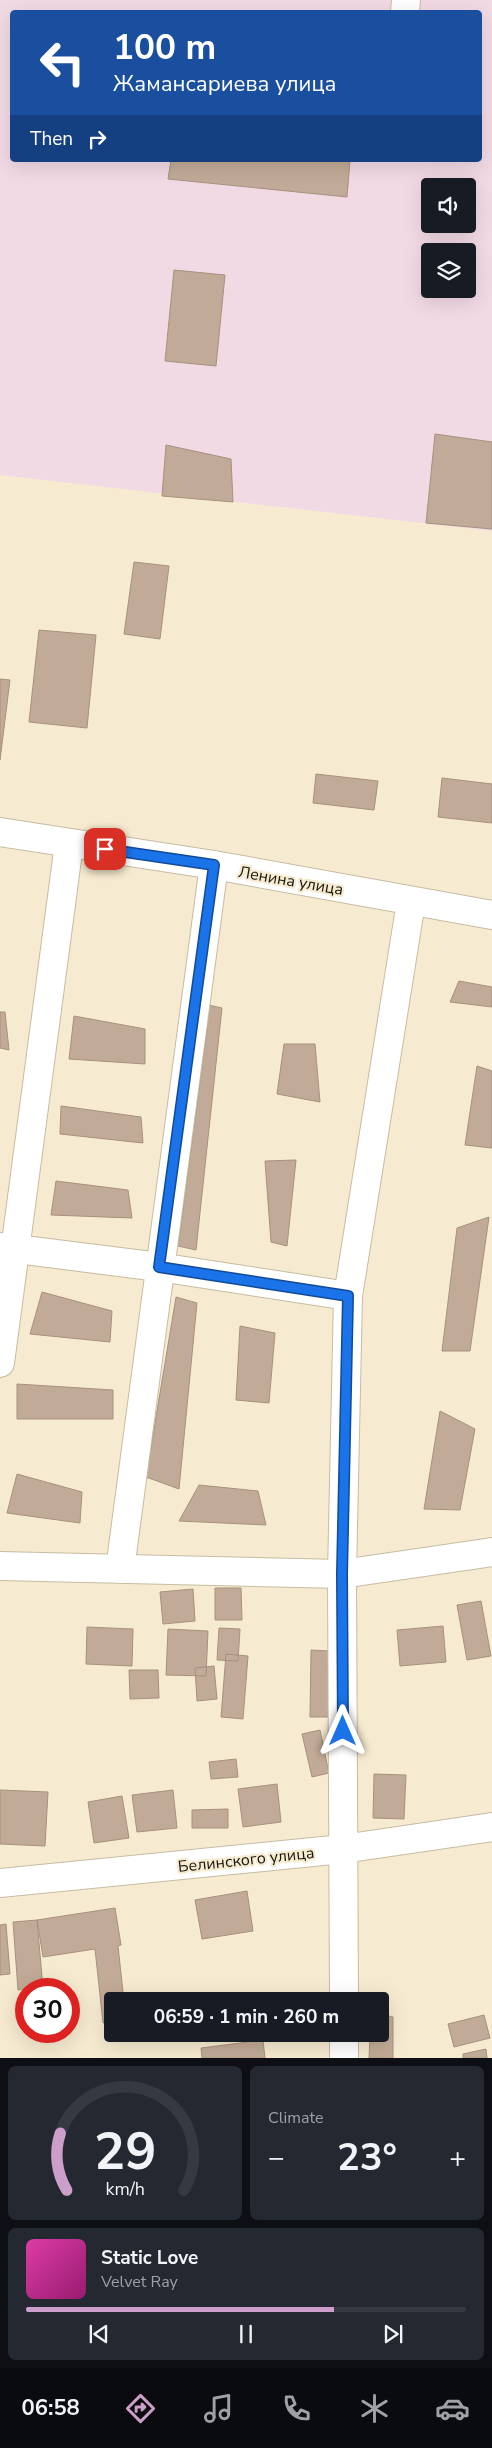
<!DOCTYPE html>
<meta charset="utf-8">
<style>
:root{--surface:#171b24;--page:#242831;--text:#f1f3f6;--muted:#9ea1a6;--line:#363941;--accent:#cd9eca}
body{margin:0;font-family:"Nunito Sans",sans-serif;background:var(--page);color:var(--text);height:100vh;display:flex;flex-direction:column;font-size:19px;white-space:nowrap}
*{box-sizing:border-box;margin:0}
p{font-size:16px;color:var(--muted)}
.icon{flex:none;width:28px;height:28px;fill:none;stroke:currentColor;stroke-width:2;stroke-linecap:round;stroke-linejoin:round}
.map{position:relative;height:2058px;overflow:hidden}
.sheet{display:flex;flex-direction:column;gap:8px;padding:8px;background:#0d0f14;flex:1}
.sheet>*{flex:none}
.hud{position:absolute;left:10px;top:10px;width:472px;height:152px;border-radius:5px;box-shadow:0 5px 20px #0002;background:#1a4fa0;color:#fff;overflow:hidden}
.fabs{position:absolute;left:421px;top:178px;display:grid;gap:10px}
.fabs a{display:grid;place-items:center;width:55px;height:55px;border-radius:5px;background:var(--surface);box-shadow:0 5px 20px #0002;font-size:25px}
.speed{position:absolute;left:15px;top:1978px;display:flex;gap:10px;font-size:25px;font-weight:700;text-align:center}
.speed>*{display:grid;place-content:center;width:65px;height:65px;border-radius:50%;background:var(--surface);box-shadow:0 5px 20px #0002;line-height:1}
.speed .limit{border:8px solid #d22;background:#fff;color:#111}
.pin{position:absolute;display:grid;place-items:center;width:42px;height:42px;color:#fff;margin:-21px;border-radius:10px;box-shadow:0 2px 8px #0006}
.me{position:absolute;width:55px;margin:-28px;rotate:0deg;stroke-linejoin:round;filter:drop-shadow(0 0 4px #0008)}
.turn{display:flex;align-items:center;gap:18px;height:105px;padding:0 20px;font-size:22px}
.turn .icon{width:65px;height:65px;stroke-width:2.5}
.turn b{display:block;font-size:35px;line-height:42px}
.then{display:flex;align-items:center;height:48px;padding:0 20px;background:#0003;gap:10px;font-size:19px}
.big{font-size:38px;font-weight:700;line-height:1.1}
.sheet .card{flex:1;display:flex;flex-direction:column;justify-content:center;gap:8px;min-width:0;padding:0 18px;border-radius:8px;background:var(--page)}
.sheet .dial{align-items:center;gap:0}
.dial svg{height:130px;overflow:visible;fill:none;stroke:var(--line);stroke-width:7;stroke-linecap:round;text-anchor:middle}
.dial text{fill:var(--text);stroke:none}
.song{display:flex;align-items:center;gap:15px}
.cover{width:60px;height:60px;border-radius:8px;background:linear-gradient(135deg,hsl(320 70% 55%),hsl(320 70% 35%))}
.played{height:5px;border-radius:2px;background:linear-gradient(90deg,var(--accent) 70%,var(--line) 70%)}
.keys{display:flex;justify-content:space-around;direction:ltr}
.heat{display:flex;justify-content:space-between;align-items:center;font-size:28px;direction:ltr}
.sheet .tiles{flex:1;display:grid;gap:8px;grid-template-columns:1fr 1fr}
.card:last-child{grid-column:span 2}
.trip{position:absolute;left:104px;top:1992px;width:285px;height:50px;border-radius:5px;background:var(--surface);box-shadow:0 5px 20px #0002;font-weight:700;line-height:50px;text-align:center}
.tabs{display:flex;height:80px;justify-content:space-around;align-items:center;background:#090b0e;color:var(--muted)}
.tabs .icon{width:35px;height:35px}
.tabs .on{color:var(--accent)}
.tabs b{font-size:22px;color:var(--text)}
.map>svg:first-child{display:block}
.commercial{fill:#f2dae5;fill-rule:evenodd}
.building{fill:#c1aa97;stroke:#a7917e}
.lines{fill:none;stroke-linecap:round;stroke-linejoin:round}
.minor-casing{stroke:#c7bca2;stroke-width:30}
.minor{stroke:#fff;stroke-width:28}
.route-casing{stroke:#114b97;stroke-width:12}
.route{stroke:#1a73e8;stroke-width:9}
.labels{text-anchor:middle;stroke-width:4.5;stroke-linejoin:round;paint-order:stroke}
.street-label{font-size:16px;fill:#18140b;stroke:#f6ebd0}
</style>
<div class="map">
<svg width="492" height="2058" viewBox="0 0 492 2058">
<rect width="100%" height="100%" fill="#f6ebd0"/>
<path class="commercial" d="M0 0H492V531L0 475ZM12 12H480V160H12ZM430 186H468V224H430ZM430 251H468V289H430Z"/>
<path class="building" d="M171 160H350L347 197 168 179Z
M174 270 225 275 216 366 165 361Z
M435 434 492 442V529L426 523Z
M166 445 231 459 233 502 162 496Z
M134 562 169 566 160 639 124 634Z
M39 630 96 635 87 728 29 722Z
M0 679 10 680 0 760Z
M316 774 378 781 374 810 313 803Z
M442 778 492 784V823L438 817Z
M459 981 492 987V1007L450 1002Z
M195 1002 222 1008 196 1250 178 1246 207 1029Z
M0 1012H5L9 1050 0 1048Z
M74 1016 145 1029V1064L69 1059Z
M284 1044H315L320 1102 277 1094Z
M477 1066 492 1071V1148L465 1145Z
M61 1106 141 1117 143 1143 60 1134Z
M296 1160 287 1246 271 1242 265 1161Z
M56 1181 128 1190 132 1218 51 1215Z
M489 1217 470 1351H442L457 1228Z
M42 1292 112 1311 110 1342 30 1334Z
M176 1297 197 1303 179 1489 146 1477Z
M240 1326 275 1333 269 1403 236 1400Z
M17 1384 113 1390V1419H17Z
M440 1411 475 1429 460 1510 424 1509Z
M17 1474 82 1492 80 1523 7 1513Z
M199 1485 258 1491 266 1525 179 1521Z
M215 1588H241L242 1620H215Z
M193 1589 195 1621 163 1624 160 1592Z
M481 1601 491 1656 467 1660 457 1605Z
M443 1626 446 1662 400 1666 397 1630Z
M87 1627 133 1629 132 1666 86 1664Z
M219 1628 240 1629 238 1661 217 1660Z
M168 1629 208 1631 206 1676 166 1675Z
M311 1650 330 1651 329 1717H310Z
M226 1654 248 1656 243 1719 221 1717Z
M214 1666 217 1699 197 1701 195 1668Z
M129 1670H158L159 1698 130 1699Z
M320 1730 329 1773 312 1777 302 1734Z
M236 1759 238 1777 211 1779 209 1762Z
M374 1774 406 1775 404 1819 373 1818Z
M277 1784 281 1822 243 1827 238 1789Z
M0 1790 48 1792 45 1846 0 1844Z
M173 1790 177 1828 137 1832 132 1795Z
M122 1796 129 1838 94 1843 88 1802Z
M228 1809V1828H192V1810Z
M247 1891 253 1931 202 1939 195 1900Z
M115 1908 121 1945 118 1946 124 2001H112V2022L103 2023 95 1949 43 1957 37 1920Z
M37 1920 43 1988 18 1990 13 1922Z
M6 1924 10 1974 0 1975V1925Z
M380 2014 393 2017V2058H369L370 2034H380Z
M484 2015 490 2038 454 2047 448 2024Z
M263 2040 265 2058H202L201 2048Z
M486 2049 487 2058H463V2054Z"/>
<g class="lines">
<defs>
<path id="minor" d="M405 12 406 0
M0 832 214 865 492 915
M0 1247 159 1267 348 1296
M0 1363 69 844
M0 1566 342 1574 492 1552
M120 1569 214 865
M0 1883 343 1849 492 1827
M344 2001 342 1574 348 1296 411 902
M344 2034V2058"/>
</defs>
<use href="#minor" class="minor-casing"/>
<use href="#minor" class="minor"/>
</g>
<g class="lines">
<defs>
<path id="route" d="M105 849 214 865 159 1267 348 1296 342 1574 343 1731"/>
</defs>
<use href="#route" class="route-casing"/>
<use href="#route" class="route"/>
</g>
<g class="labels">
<g class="street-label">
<text transform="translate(291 880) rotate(10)" y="6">Ленина улица</text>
<text transform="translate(246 1859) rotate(-6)" y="6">Белинского улица</text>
</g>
</g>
</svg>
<div class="fabs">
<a><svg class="icon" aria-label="sound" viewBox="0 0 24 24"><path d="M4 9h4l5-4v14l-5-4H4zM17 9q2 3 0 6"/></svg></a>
<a><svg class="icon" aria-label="layers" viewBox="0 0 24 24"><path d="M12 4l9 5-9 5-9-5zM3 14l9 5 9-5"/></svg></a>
</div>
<div class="speed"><div class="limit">30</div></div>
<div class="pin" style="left:105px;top:849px;background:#d93025"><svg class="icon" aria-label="arrive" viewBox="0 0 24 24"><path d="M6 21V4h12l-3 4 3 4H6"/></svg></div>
<svg class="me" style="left:343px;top:1731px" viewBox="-20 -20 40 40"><path d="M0-17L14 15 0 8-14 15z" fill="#1a73e8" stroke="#fff" stroke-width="4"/></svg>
<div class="trip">06:59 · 1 min · 260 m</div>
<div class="hud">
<div class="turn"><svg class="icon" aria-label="left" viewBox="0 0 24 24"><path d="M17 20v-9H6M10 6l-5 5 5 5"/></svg><div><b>100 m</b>Жамансариева улица</div></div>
<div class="then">Then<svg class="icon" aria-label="right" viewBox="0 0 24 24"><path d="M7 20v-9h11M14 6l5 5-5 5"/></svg></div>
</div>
</div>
<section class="sheet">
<div class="tiles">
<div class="card dial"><svg viewBox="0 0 100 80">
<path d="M14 69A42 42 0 1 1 86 69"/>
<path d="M14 69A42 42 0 0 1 10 34" stroke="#cd9eca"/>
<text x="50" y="56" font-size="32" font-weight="700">29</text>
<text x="50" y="72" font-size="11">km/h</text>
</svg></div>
<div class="card"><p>Climate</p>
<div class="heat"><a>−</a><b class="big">23°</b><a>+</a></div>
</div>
<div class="card">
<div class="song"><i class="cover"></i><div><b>Static Love</b><p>Velvet Ray</p></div></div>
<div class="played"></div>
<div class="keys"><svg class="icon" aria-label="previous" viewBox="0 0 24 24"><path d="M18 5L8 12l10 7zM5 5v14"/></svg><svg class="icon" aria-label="pause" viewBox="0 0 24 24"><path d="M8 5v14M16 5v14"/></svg><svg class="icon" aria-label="next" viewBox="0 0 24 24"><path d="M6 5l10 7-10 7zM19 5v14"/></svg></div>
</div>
</div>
</section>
<nav class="tabs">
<b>06:58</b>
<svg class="icon on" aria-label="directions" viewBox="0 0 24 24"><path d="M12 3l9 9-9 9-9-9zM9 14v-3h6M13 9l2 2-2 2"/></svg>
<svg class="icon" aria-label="music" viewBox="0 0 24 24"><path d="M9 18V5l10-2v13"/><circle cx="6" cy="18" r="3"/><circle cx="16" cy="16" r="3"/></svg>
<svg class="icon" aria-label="phone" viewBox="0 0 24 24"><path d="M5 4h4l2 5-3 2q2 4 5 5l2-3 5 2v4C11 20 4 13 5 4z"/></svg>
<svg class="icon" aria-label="climate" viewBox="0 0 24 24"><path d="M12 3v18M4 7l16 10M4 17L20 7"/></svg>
<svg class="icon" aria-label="car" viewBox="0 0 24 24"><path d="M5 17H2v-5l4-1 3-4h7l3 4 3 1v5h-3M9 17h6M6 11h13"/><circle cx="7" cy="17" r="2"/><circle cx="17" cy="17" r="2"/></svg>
</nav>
